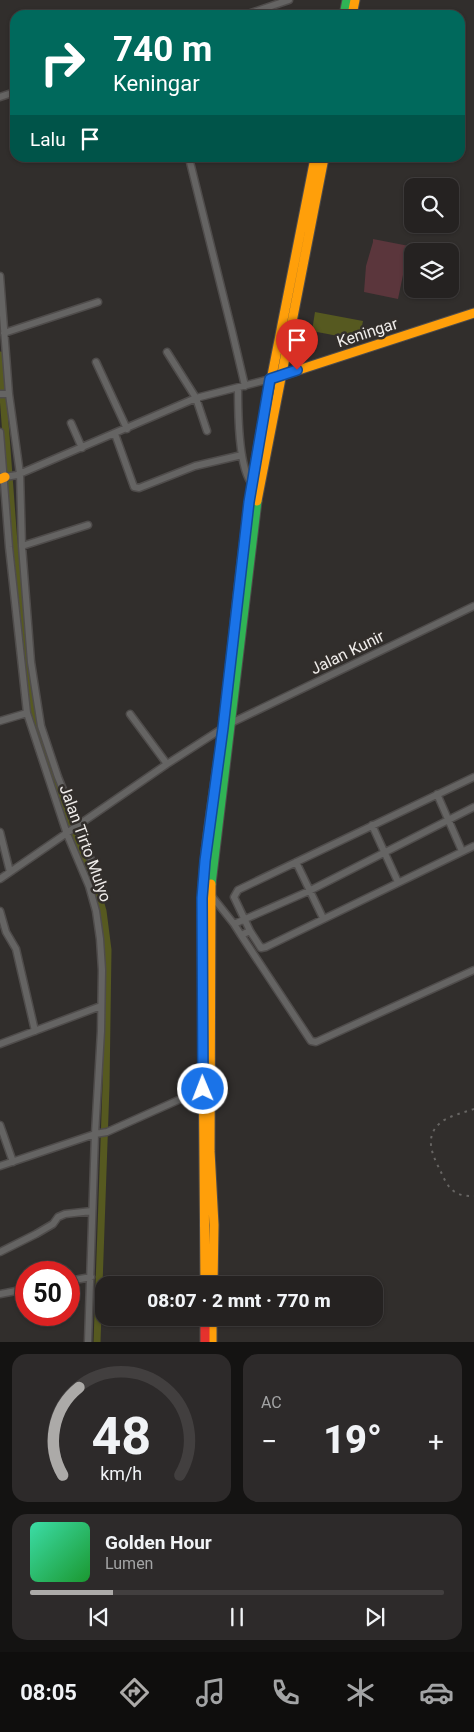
<!DOCTYPE html>
<html lang="id">
<meta charset="utf-8">
<style>
:root{--surface:#252221;--page:#2d2a2a;--text:#f1f3f6;--muted:#a3a4a5;--line:#423f3f;--accent:#acaaa8}
body{margin:0;font-family:Roboto,sans-serif;background:var(--page);color:var(--text);height:100vh;display:flex;flex-direction:column;font-size:19px;white-space:nowrap}
*{box-sizing:border-box;margin:0}
p{font-size:16px;color:var(--muted)}
.icon{flex:none;width:28px;height:28px;fill:none;stroke:currentColor;stroke-width:2;stroke-linecap:round;stroke-linejoin:round}
.map{position:relative;height:1342px;overflow:hidden}
.drawer{display:flex;flex-direction:column;gap:12px;padding:12px;background:#141312;flex:1}
.drawer>*{flex:none}
.top-card{position:absolute;left:10px;top:10px;width:455px;height:152px;border-radius:15px;box-shadow:0 1px 4px #0004,0 0 0 1px var(--line);background:#00695c;color:#fff;overflow:hidden}
.controls{position:absolute;left:404px;top:178px;display:grid;gap:10px}
.controls a{display:grid;place-items:center;width:55px;height:55px;border-radius:10px;background:var(--surface);box-shadow:0 1px 4px #0004,0 0 0 1px var(--line);font-size:25px}
.speed{position:absolute;left:15px;top:1261px;display:flex;gap:10px;font-size:25px;font-weight:700;text-align:center}
.speed>*{display:grid;place-content:center;width:65px;height:65px;border-radius:50%;background:var(--surface);box-shadow:0 1px 4px #0004,0 0 0 1px var(--line);line-height:1}
.speed .limit{border:8px solid #d22;background:#fff;color:#111}
.pin{position:absolute;display:grid;place-items:center;width:42px;height:42px;color:#fff;margin:-51px -21px;border-radius:50% 50% 50% 0;rotate:-45deg;box-shadow:0 0 5px #0007}
.pin .icon{rotate:45deg}
.me{position:absolute;width:55px;margin:-28px;rotate:359deg;stroke-linejoin:round;filter:drop-shadow(0 0 4px #0008)}
.turn{display:flex;align-items:center;gap:18px;height:105px;padding:0 20px;font-size:22px}
.turn .icon{width:65px;height:65px;stroke-width:2.5}
.turn b{display:block;font-size:35px;line-height:42px}
.then{display:flex;align-items:center;height:48px;padding:0 20px;background:#0003;gap:10px;font-size:19px}
.big{font-size:38px;font-weight:800;line-height:1.1}
.drawer .card{flex:1;display:flex;flex-direction:column;justify-content:center;gap:8px;min-width:0;padding:0 18px;border-radius:15px;background:var(--page)}
.drawer .dial{align-items:center;gap:0}
.dial svg{height:130px;overflow:visible;fill:none;stroke:var(--line);stroke-width:7;stroke-linecap:round;text-anchor:middle}
.dial text{fill:var(--text);stroke:none}
.song{display:flex;align-items:center;gap:15px}
.cover{width:60px;height:60px;border-radius:8px;background:linear-gradient(135deg,hsl(160 70% 55%),hsl(130 70% 35%))}
.played{height:5px;border-radius:2px;background:linear-gradient(90deg,var(--accent) 20%,var(--line) 20%)}
.keys{display:flex;justify-content:space-around;direction:ltr}
.heat{display:flex;justify-content:space-between;align-items:center;font-size:28px;direction:ltr}
.drawer .tiles{flex:1;display:grid;gap:12px;grid-template-columns:1fr 1fr}
.card:last-child{grid-column:span 2}
.trip{position:absolute;left:95px;top:1276px;width:288px;height:50px;border-radius:15px;background:var(--surface);box-shadow:0 1px 4px #0004,0 0 0 1px var(--line);font-weight:800;line-height:50px;text-align:center}
.tab-bar{display:flex;height:80px;justify-content:space-around;align-items:center;background:#0f0e0d;color:var(--muted)}
.tab-bar .icon{width:35px;height:35px}
.tab-bar .current{color:var(--accent)}
.tab-bar b{font-size:22px;color:var(--text)}
.map>svg:first-child{display:block}
.green{fill:#5b363c}
.water{fill:#565920}
.lines{fill:none;stroke-linecap:round;stroke-linejoin:round}
.canal{stroke:#565920;stroke-width:7}
.street-casing{stroke:#4f4c4b;stroke-width:9}
.fast-casing{stroke:#4f4c4b;stroke-width:11}
.slow-casing{stroke:#4f4c4b;stroke-width:11}
.jam-casing{stroke:#4f4c4b;stroke-width:11}
.street{stroke:#656463;stroke-width:6}
.fast{stroke:#30b455;stroke-width:9}
.slow{stroke:#ff9f0a;stroke-width:9}
.jam{stroke:#e5322d;stroke-width:9}
.rail{stroke:#676563;stroke-width:2;stroke-dasharray:2.5 5;stroke-linecap:butt}
.route-casing{stroke:#114b97;stroke-width:12}
.route{stroke:#1a73e8;stroke-width:9}
.labels{text-anchor:middle;stroke-width:5;stroke-linejoin:round;paint-order:stroke}
.street-label{font-size:16px;fill:#efecea;stroke:#322e2b}
</style>
<div class="map">
<svg width="474" height="1342" viewBox="0 0 474 1342">
<rect width="100%" height="100%" fill="#312e2c"/>
<path class="green" d="M373 239 409 246 398 299 364 292 366 266 373 242Z"/>
<path class="water" d="M315 312 363 321 359 340 312 331Z"/>
<g class="lines">
<path class="canal" d="M0 355 14 543
M14 540 30 694 35 722 48 765 69 821 92 873 103 911 108 950 106 1086 97 1342"/>
<defs>
<path id="street" d="M245 15 289 0
M0 97 15 92
M189 158 232 331 245 386
M0 276 9 394 20 474 22 546 31 662 41 726 58 777 103 890
M4 333 98 302
M167 352 196 398 207 431
M96 362 127 429
M238 388C238 410 238 470 253 485
M0 394H9
M71 423 82 448
M0 432 9 547 27 713 67 834 89 886 96 911 100 939 102 970 101 1031 95 1134 88 1342
M115 434 134 487 139 488 195 466 242 455
M5 477 17 475 196 398 270 379
M22 546 88 525
M130 714 167 764
M0 721 27 713
M231 723 474 606
M437 794 462 851
M474 807 309 891 234 924 241 935 250 931 261 948 266 947 474 846
M372 825 398 882
M0 832 10 872
M296 862 323 918
M0 879 167 764 223 728
M211 895 234 924
M0 911 6 932 16 949 35 1031
M250 931 234 897 238 890 474 777
M241 935 311 1041 316 1042 474 970
M0 1044 101 1006
M0 1125 13 1162
M0 1166 95 1134 107 1132 203 1089
M0 1252 36 1234 53 1224 58 1217 65 1214 92 1211
M69 1281 91 1277
M0 1294 26 1289"/>
<path id="fast" d="M344 15 347 0
M211 884 257 501
M202 916C202 853 215 791 223 728 235 629 243 530 261 431"/>
<path id="slow" d="M352 15 355 0
M277 377 474 313
M261 431 315 158
M0 479 5 477
M257 501 324 158
M211 884 210 1151 214 1225 213 1285
M202 916 205 1285
M212 1318V1342"/>
<path id="jam" d="M205 1318V1342"/>
</defs>
<use href="#street" class="street-casing"/>
<use href="#fast" class="fast-casing"/>
<use href="#slow" class="slow-casing"/>
<use href="#jam" class="jam-casing"/>
<use href="#street" class="street"/>
<use href="#fast" class="fast"/>
<use href="#slow" class="slow"/>
<use href="#jam" class="jam"/>
<path class="rail" d="M474 1109C463 1113 447 1116 439 1124 424 1138 433 1156 440 1170 444 1178 447 1187 455 1192 461 1196 468 1196 474 1196"/>
</g>
<g class="lines">
<defs>
<path id="route" d="M203 1089 202 898 205 861 223 728 249 502 270 379 297 370"/>
</defs>
<use href="#route" class="route-casing"/>
<use href="#route" class="route"/>
</g>
<g class="labels">
<g class="street-label">
<text transform="translate(367 332) rotate(-18)" y="6">Keningar</text>
<text transform="translate(347 652) rotate(-26)" y="6">Jalan Kunir</text>
<text transform="translate(86 843) rotate(70)" y="6">Jalan Tirto Mulyo</text>
</g>
</g>
</svg>
<div class="controls">
<a><svg class="icon" aria-label="search" viewBox="0 0 24 24"><circle cx="10" cy="10" r="6"/><path d="M15 15l6 6"/></svg></a>
<a><svg class="icon" aria-label="layers" viewBox="0 0 24 24"><path d="M12 4l9 5-9 5-9-5zM3 14l9 5 9-5"/></svg></a>
</div>
<div class="speed"><div class="limit">50</div></div>
<div class="pin" style="left:297px;top:370px;background:#d93025"><svg class="icon" aria-label="arrive" viewBox="0 0 24 24"><path d="M6 21V4h12l-3 4 3 4H6"/></svg></div>
<svg class="me" style="left:203px;top:1089px" viewBox="-20 -20 40 40"><circle r="17" fill="#1a73e8" stroke="#fff" stroke-width="3"/><path d="M0-11L8 9 0 5-8 9z" fill="#fff"/></svg>
<div class="trip">08:07 · 2 mnt · 770 m</div>
<div class="top-card">
<div class="turn"><svg class="icon" aria-label="right" viewBox="0 0 24 24"><path d="M7 20v-9h11M14 6l5 5-5 5"/></svg><div><b>740 m</b>Keningar</div></div>
<div class="then">Lalu<svg class="icon" aria-label="arrive" viewBox="0 0 24 24"><path d="M6 21V4h12l-3 4 3 4H6"/></svg></div>
</div>
</div>
<section class="drawer">
<div class="tiles">
<div class="card dial"><svg viewBox="0 0 100 80">
<path d="M14 69A42 42 0 1 1 86 69"/>
<path d="M14 69A42 42 0 0 1 24 15" stroke="#acaaa8"/>
<text x="50" y="56" font-size="32" font-weight="700">48</text>
<text x="50" y="72" font-size="11">km/h</text>
</svg></div>
<div class="card"><p>AC</p>
<div class="heat"><a>−</a><b class="big">19°</b><a>+</a></div>
</div>
<div class="card">
<div class="song"><i class="cover"></i><div><b>Golden Hour</b><p>Lumen</p></div></div>
<div class="played"></div>
<div class="keys"><svg class="icon" aria-label="previous" viewBox="0 0 24 24"><path d="M18 5L8 12l10 7zM5 5v14"/></svg><svg class="icon" aria-label="pause" viewBox="0 0 24 24"><path d="M8 5v14M16 5v14"/></svg><svg class="icon" aria-label="next" viewBox="0 0 24 24"><path d="M6 5l10 7-10 7zM19 5v14"/></svg></div>
</div>
</div>
</section>
<nav class="tab-bar">
<b>08:05</b>
<svg class="icon current" aria-label="directions" viewBox="0 0 24 24"><path d="M12 3l9 9-9 9-9-9zM9 14v-3h6M13 9l2 2-2 2"/></svg>
<svg class="icon" aria-label="music" viewBox="0 0 24 24"><path d="M9 18V5l10-2v13"/><circle cx="6" cy="18" r="3"/><circle cx="16" cy="16" r="3"/></svg>
<svg class="icon" aria-label="phone" viewBox="0 0 24 24"><path d="M5 4h4l2 5-3 2q2 4 5 5l2-3 5 2v4C11 20 4 13 5 4z"/></svg>
<svg class="icon" aria-label="climate" viewBox="0 0 24 24"><path d="M12 3v18M4 7l16 10M4 17L20 7"/></svg>
<svg class="icon" aria-label="car" viewBox="0 0 24 24"><path d="M5 17H2v-5l4-1 3-4h7l3 4 3 1v5h-3M9 17h6M6 11h13"/><circle cx="7" cy="17" r="2"/><circle cx="17" cy="17" r="2"/></svg>
</nav>
